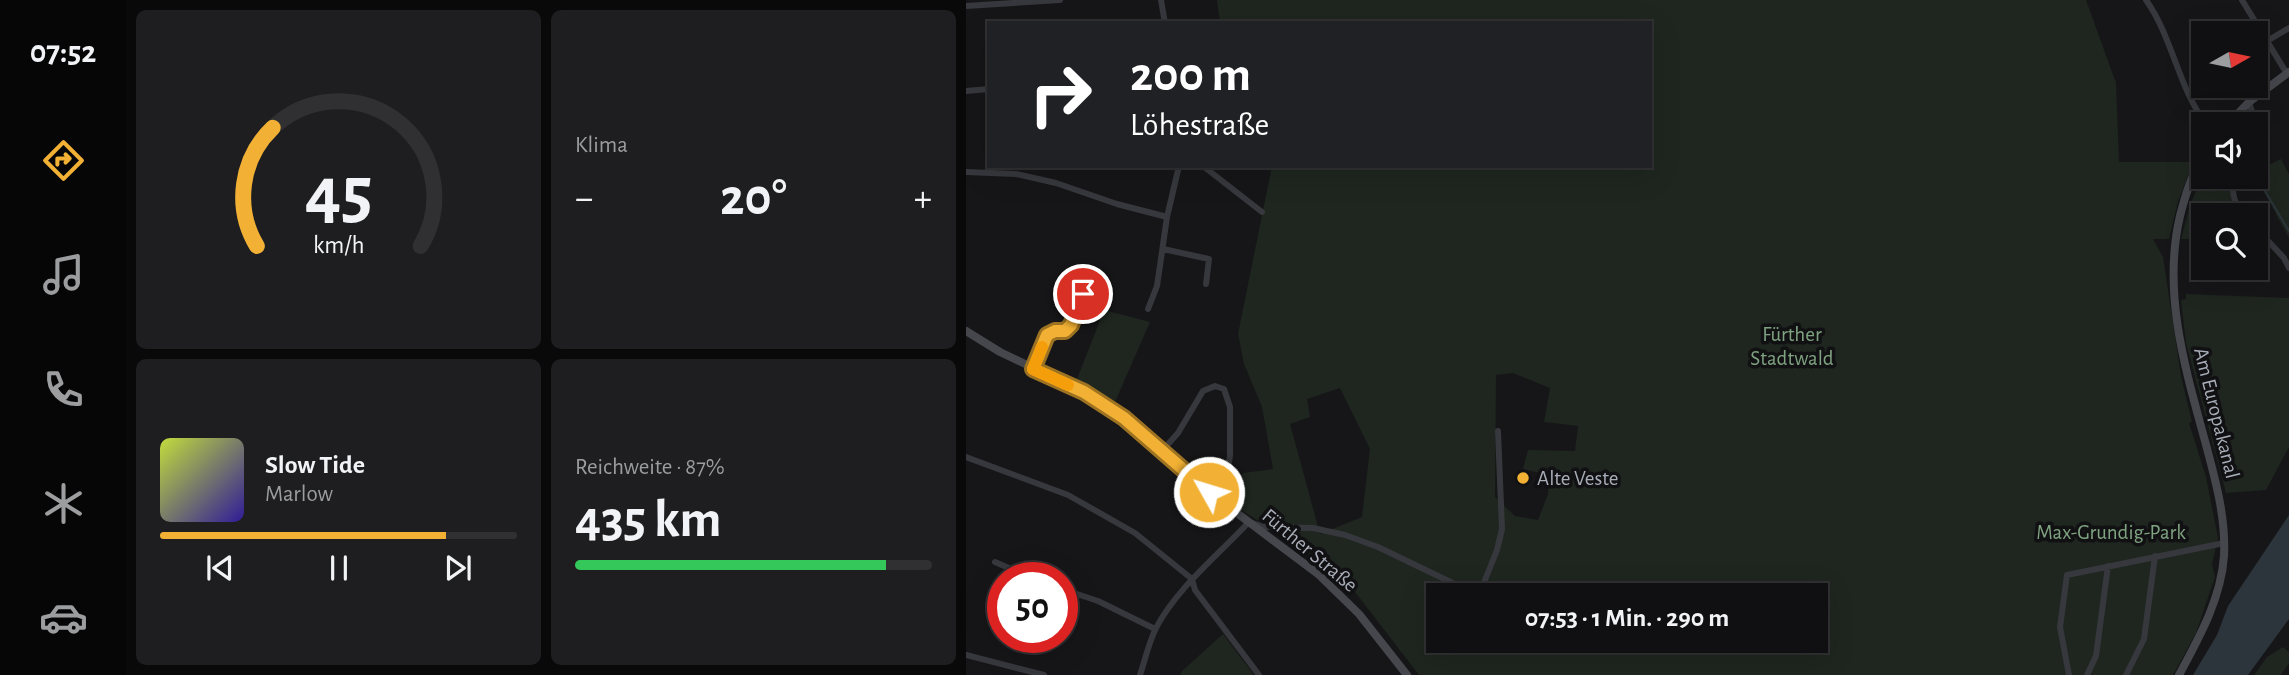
<!DOCTYPE html>
<html lang="de">
<meta charset="utf-8">
<style>
:root{--surface:#101012;--page:#1e1e20;--text:#f1f3f6;--muted:#9c9d9f;--line:#303032;--accent:#f2b134}
body{margin:0;font-family:"Alegreya Sans",sans-serif;background:var(--page);color:var(--text);height:100vh;display:flex;flex-direction:column;font-size:26px;white-space:nowrap}
*{box-sizing:border-box;margin:0}
p{font-size:23px;color:var(--muted)}
.icon{flex:none;width:38px;height:38px;fill:none;stroke:currentColor;stroke-width:2;stroke-linecap:round;stroke-linejoin:round}
.map{position:relative;flex:1;overflow:hidden}
.details{display:flex;flex-direction:column;gap:10px;padding:10px;background:#09090a;width:840px}
.details>*{flex:none}
.hud{position:absolute;left:21px;top:21px;width:665px;height:147px;border-radius:0px;box-shadow:0 7px 28px #0002,0 0 0 2px var(--line);background:#202124;color:#fff;overflow:hidden}
.needle{width:46px;rotate:81deg}
.controls{position:absolute;left:1225px;top:21px;display:grid;gap:14px}
.controls a{display:grid;place-items:center;width:77px;height:77px;border-radius:0px;background:var(--surface);box-shadow:0 7px 28px #0002,0 0 0 2px var(--line);font-size:35px}
.speed{position:absolute;left:21px;top:562px;display:flex;gap:14px;font-size:35px;font-weight:700;text-align:center}
.speed>*{display:grid;place-content:center;width:91px;height:91px;border-radius:50%;background:var(--surface);box-shadow:0 7px 28px #0002,0 0 0 2px var(--line);line-height:1}
.speed .limit{border:10px solid #d22;background:#fff;color:#111}
.pin{position:absolute;display:grid;place-items:center;width:60px;height:60px;color:#fff;margin:-30px;border:4px solid #fff;border-radius:50%;box-shadow:0 2px 7px #0007}
.me{position:absolute;width:77px;margin:-38px;rotate:309deg;stroke-linejoin:round;filter:drop-shadow(0 0 5px #0008)}
.turn{display:flex;align-items:center;gap:24px;height:147px;padding:0 28px;font-size:32px}
.turn .icon{width:91px;height:91px;stroke-width:2.5}
.turn b{display:block;font-size:49px;line-height:60px}
.big{font-size:52px;font-weight:600;line-height:1.1}
.details .widget{flex:1;display:flex;flex-direction:column;justify-content:center;gap:10px;min-width:0;padding:0 24px;border-radius:10px;background:var(--page)}
.details .dial{align-items:center;gap:0}
.dial svg{height:182px;overflow:visible;fill:none;stroke:var(--line);stroke-width:7;stroke-linecap:round;text-anchor:middle}
.dial text{fill:var(--text);stroke:none}
.song{display:flex;align-items:center;gap:21px}
.cover{width:84px;height:84px;border-radius:10px;background:linear-gradient(135deg,hsl(70 70% 55%),hsl(250 70% 35%))}
.played{height:7px;border-radius:4px;background:linear-gradient(90deg,var(--accent) 80%,var(--line) 80%)}
.keys{display:flex;justify-content:space-around;direction:ltr}
.heat{display:flex;justify-content:space-between;align-items:center;font-size:38px;direction:ltr}
.charge{height:10px;border-radius:5px;background:linear-gradient(90deg,#34c759 87%,var(--line) 0)}
.details .tiles{flex:1;display:grid;gap:10px;grid-template-columns:repeat(2,1fr)}
.trip{position:absolute;left:460px;top:583px;width:402px;height:70px;border-radius:0px;background:var(--surface);box-shadow:0 7px 28px #0002,0 0 0 2px var(--line);font-weight:600;line-height:70px;text-align:center}
main{display:flex;flex:1;min-height:0}
.tabs{display:flex;flex-direction:column;width:126px;justify-content:space-around;align-items:center;background:#060607;color:var(--muted)}
.tabs .icon{width:49px;height:49px}
.tabs .active{color:var(--accent)}
.tabs b{font-size:32px;color:var(--text)}
.map>svg:first-child{display:block}
.green{fill:#1e261f;fill-rule:evenodd}
.water{fill:#2c353c}
.lines{fill:none;stroke-linecap:round;stroke-linejoin:round}
.stream{stroke:#2c353c;stroke-width:2}
.minor{stroke:#37383d;stroke-width:6}
.secondary{stroke:#45474d;stroke-width:8}
.route-casing{stroke:#9d7322;stroke-width:18}
.route{stroke:#f2b134;stroke-width:12}
.slow{stroke:#f59e0b;stroke-width:12}
.poi-dot{fill:#f2b134;stroke:#111113;stroke-width:2.5}
.labels{text-anchor:middle;stroke-width:7;stroke-linejoin:round;paint-order:stroke}
.park-label{font-size:21px;fill:#7fa381;stroke:#111113}
.street-label{font-size:21px;fill:#a8adb8;stroke:#111113}
.poi-label{font-size:21px;fill:#a8adb8;stroke:#111113;text-anchor:start}
</style>
<main>
<nav class="tabs">
<b>07:52</b>
<svg class="icon active" aria-label="directions" viewBox="0 0 24 24"><path d="M12 3l9 9-9 9-9-9zM9 14v-3h6M13 9l2 2-2 2"/></svg>
<svg class="icon" aria-label="music" viewBox="0 0 24 24"><path d="M9 18V5l10-2v13"/><circle cx="6" cy="18" r="3"/><circle cx="16" cy="16" r="3"/></svg>
<svg class="icon" aria-label="phone" viewBox="0 0 24 24"><path d="M5 4h4l2 5-3 2q2 4 5 5l2-3 5 2v4C11 20 4 13 5 4z"/></svg>
<svg class="icon" aria-label="climate" viewBox="0 0 24 24"><path d="M12 3v18M4 7l16 10M4 17L20 7"/></svg>
<svg class="icon" aria-label="car" viewBox="0 0 24 24"><path d="M5 17H2v-5l4-1 3-4h7l3 4 3 1v5h-3M9 17h6M6 11h13"/><circle cx="7" cy="17" r="2"/><circle cx="17" cy="17" r="2"/></svg>
</nav>
<section class="details">
<div class="tiles">
<div class="widget dial"><svg viewBox="0 0 100 80">
<path d="M14 69A42 42 0 1 1 86 69"/>
<path d="M14 69A42 42 0 0 1 21 17" stroke="#f2b134"/>
<text x="50" y="56" font-size="32" font-weight="700">45</text>
<text x="50" y="72" font-size="11">km/h</text>
</svg></div>
<div class="widget"><p>Klima</p>
<div class="heat"><a>−</a><b class="big">20°</b><a>+</a></div>
</div>
<div class="widget">
<div class="song"><i class="cover"></i><div><b>Slow Tide</b><p>Marlow</p></div></div>
<div class="played"></div>
<div class="keys"><svg class="icon" aria-label="previous" viewBox="0 0 24 24"><path d="M18 5L8 12l10 7zM5 5v14"/></svg><svg class="icon" aria-label="pause" viewBox="0 0 24 24"><path d="M8 5v14M16 5v14"/></svg><svg class="icon" aria-label="next" viewBox="0 0 24 24"><path d="M6 5l10 7-10 7zM19 5v14"/></svg></div>
</div>
<div class="widget"><p>Reichweite · 87%</p><b class="big">435 km</b><div class="charge"></div></div>
</div>
</section>
<div class="map">
<svg width="1323" height="675" viewBox="0 0 1323 675">
<rect width="100%" height="100%" fill="#161618"/>
<path class="green" d="M251 0H1120L1150 83 1153 162H1227L1212 202 1203 239H1187L1197 257 1215 376 1226 422 1223 423 1240 477 1252 538 1246 564 1249 577 1230 633 1207 675H453L386 588 363 566 260 500 277 473 307 469 296 407 278 364 272 334 306 166H684V23H254ZM547 373 584 388 578 422 612 426 609 451 562 450 557 469 583 475 582 494 572 520 549 516 529 497 530 375ZM374 388 404 449 396 517 354 534 324 424 344 417 341 399ZM472 595H850V640H472Z
M1315 159 1323 174V238L1290 177V171Z
M1237 176 1250 177 1263 181 1270 212 1273 215H1237V239H1215L1224 205Z
M1220 294 1323 298V447L1300 490 1260 493 1220 343 1215 300 1220 299Z
M138 310 184 322 149 402 111 379Z
M257 634 288 675H214L216 671Z
M1317 647 1323 652V663L1315 675H1288L1301 657Z"/>
<path class="water" d="M1323 515V619L1282 675H1227L1251 635 1262 606Z"/>
<g class="lines">
<path class="stream" d="M1290 176 1323 231"/>
<path class="minor" d="M195 0 199 23
M1180 0C1207 38 1212 87 1240 124
M1276 0 1321 74
M0 6 94 0
M1301 41 1323 28
M0 91 23 89
M1283 102 1292 131 1290 152
M237 166 296 212
M0 172 50 174 90 183 151 204 201 217
M1267 177C1266 192 1267 203 1278 215
M1290 228 1318 258 1323 268
M197 249 243 259 240 284
M182 309 191 286 201 217 213 166
M67 369 81 335 89 331H99L105 325 117 294
M195 452 212 433 237 391 249 386 258 389 264 407V455L263 463 243 492
M0 457 102 495 169 533 226 579 229 590 293 675
M29 562 66 578
M96 589 132 601 189 629
M0 655 78 675
M174 675C179 660 183 642 190 628 211 588 252 555 283 522L299 527 347 528 379 535 412 547 497 588 507 589 517 585 531 550 536 529 532 431
M1103 675 1094 627 1101 575 1258 543
M1121 675 1130 656 1142 566
M1160 675 1178 639 1189 556"/>
<path class="secondary" d="M1262 124 1283 102 1323 72
M0 331 34 352 118 392 158 418 243 492 352 574 393 614 441 675
M1213 675C1233 638 1255 599 1258 556 1260 516 1249 479 1239 441 1219 368 1196 292 1214 216 1219 196 1225 175 1237 157"/>
</g>
<g class="lines">
<defs>
<path id="route" d="M117 294 105 325 99 331H89L81 335 67 369 118 392 158 418 243 492"/>
</defs>
<use href="#route" class="route-casing"/>
<use href="#route" class="route"/>
<path class="slow" d="M76 347 67 369 102 385"/>
</g>
<circle class="poi-dot" cx="557" cy="478" r="7"/>
<g class="labels">
<g class="park-label">
<text x="826" y="341">Fürther<tspan x="826" dy="24">Stadtwald</tspan></text>
<text x="1145" y="539">Max-Grundig-Park</text>
</g>
<g class="street-label">
<text transform="translate(1251 413) rotate(76)" y="7">Am Europakanal</text>
<text transform="translate(344 550) rotate(40)" y="7">Fürther Straße</text>
</g>
<g class="poi-label">
<text x="571" y="485">Alte Veste</text>
</g>
</g>
</svg>
<div class="controls">
<a><svg class="needle" viewBox="-14 -14 28 28"><path d="M0-13l5 13h-10z" fill="#e53935"/><path d="M0 13l5-13h-10z" fill="#9c9d9f"/></svg></a>
<a><svg class="icon" aria-label="sound" viewBox="0 0 24 24"><path d="M4 9h4l5-4v14l-5-4H4zM17 9q2 3 0 6"/></svg></a>
<a><svg class="icon" aria-label="search" viewBox="0 0 24 24"><circle cx="10" cy="10" r="6"/><path d="M15 15l6 6"/></svg></a>
</div>
<div class="speed"><div class="limit">50</div></div>
<div class="pin" style="left:117px;top:294px;background:#d93025"><svg class="icon" aria-label="arrive" viewBox="0 0 24 24"><path d="M6 21V4h12l-3 4 3 4H6"/></svg></div>
<svg class="me" style="left:243px;top:492px" viewBox="-20 -20 40 40"><circle r="17" fill="#f2b134" stroke="#fff" stroke-width="3"/><path d="M0-11L8 9 0 5-8 9z" fill="#fff"/></svg>
<div class="trip">07:53 · 1 Min. · 290 m</div>
<div class="hud">
<div class="turn"><svg class="icon" aria-label="right" viewBox="0 0 24 24"><path d="M7 20v-9h11M14 6l5 5-5 5"/></svg><div><b>200 m</b>Löhestraße</div></div>
</div>
</div>
</main>
